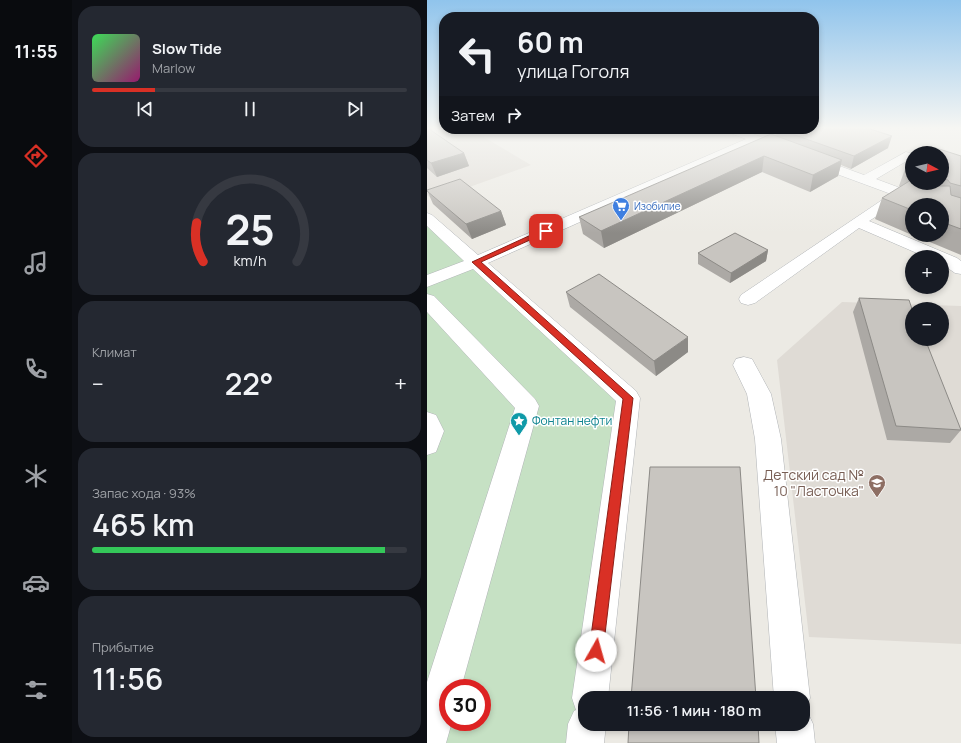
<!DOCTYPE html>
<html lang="ru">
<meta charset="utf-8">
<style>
:root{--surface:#171b24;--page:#242831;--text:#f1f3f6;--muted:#9ea1a6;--line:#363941;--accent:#d93025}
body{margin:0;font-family:Manrope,sans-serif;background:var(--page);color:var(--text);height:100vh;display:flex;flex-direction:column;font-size:15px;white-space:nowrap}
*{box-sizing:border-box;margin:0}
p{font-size:13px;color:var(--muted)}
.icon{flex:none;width:22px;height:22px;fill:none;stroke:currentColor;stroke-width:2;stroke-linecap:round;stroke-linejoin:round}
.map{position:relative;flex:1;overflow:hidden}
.details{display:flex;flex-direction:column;gap:6px;padding:6px;background:#0d0f14;width:355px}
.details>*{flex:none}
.banner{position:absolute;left:12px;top:12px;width:380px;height:122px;border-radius:16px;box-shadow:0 2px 6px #0003;background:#171b24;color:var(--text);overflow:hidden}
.needle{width:26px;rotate:97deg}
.tools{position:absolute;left:478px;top:146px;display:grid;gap:8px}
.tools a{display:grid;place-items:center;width:44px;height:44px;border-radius:50%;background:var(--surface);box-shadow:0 2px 6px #0003;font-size:20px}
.speed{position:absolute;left:12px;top:679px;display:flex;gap:8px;font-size:20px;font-weight:700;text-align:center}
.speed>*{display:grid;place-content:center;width:52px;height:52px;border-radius:50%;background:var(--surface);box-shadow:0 2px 6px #0003;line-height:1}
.speed .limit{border:6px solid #d22;background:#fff;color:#111}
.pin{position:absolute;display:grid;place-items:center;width:34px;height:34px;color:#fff;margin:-17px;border-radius:8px;box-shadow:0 2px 6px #0006}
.me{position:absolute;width:44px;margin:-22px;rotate:7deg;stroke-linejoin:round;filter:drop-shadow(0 0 3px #0008)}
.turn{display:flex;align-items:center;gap:14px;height:84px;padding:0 12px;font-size:18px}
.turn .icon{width:52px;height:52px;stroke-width:2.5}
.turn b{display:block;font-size:28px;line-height:34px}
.then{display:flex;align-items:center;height:38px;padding:0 12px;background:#0003;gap:8px;font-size:15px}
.big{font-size:30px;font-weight:600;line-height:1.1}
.details .card{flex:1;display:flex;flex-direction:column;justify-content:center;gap:6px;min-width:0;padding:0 14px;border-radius:16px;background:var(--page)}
.details .dial{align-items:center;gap:0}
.dial svg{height:104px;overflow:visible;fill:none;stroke:var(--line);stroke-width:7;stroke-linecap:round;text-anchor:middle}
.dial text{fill:var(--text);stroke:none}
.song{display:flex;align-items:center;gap:12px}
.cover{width:48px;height:48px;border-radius:6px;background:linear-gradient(135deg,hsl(130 70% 55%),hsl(320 70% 35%))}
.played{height:4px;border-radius:2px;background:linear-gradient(90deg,var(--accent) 20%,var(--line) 20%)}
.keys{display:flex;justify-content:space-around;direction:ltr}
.heat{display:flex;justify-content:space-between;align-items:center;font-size:22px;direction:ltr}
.charge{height:6px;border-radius:3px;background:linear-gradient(90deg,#34c759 93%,var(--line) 0)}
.trip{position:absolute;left:151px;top:691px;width:232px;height:40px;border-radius:16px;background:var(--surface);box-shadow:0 2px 6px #0003;font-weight:600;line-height:40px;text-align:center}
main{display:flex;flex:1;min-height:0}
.tabs{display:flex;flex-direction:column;width:72px;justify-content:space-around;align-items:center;background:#090b0e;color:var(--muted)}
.tabs .icon{width:28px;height:28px}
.tabs .selected{color:var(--accent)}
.tabs b{font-size:18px;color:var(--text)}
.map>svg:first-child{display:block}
.education{fill:#dfdbd5;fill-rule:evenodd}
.green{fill:#c6e1c4;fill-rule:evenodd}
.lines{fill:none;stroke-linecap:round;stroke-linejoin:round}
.minor-casing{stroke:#b1b4b7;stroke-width:1}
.path{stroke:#9ec1a4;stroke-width:1.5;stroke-dasharray:2.5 1;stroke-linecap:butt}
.minor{fill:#fff;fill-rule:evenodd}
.wall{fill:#aca9a5}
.shaded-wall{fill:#8c8a86}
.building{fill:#c8c5c0;stroke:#8c8a86}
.route{fill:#d93025;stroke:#8d1f18}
.labels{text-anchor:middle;stroke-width:3;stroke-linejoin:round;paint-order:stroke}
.far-shop-label{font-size:10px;fill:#366cbe;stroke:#fff;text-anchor:start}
.culture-label{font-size:12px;fill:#0d838f;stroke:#fff;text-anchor:start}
.near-education-label{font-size:14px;fill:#785e54;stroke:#fff;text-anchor:end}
</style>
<main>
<nav class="tabs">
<b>11:55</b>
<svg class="icon selected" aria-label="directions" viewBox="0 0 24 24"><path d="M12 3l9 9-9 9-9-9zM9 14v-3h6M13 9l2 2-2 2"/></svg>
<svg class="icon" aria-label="music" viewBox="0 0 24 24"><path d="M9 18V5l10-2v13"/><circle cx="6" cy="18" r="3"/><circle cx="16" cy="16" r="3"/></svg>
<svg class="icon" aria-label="phone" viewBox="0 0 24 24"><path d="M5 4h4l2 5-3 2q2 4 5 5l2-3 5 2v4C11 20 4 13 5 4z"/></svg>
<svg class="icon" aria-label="climate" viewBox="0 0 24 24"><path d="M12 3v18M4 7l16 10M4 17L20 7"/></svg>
<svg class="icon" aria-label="car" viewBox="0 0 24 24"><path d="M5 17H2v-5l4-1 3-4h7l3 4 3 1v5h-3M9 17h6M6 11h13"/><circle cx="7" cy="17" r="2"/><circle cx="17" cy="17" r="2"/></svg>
<svg class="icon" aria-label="filters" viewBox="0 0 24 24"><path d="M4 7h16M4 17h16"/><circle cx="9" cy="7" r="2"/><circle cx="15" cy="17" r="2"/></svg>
</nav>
<section class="details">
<div class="card">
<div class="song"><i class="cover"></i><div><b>Slow Tide</b><p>Marlow</p></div></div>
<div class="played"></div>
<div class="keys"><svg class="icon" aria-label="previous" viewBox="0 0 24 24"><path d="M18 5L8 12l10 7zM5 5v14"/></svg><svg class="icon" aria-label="pause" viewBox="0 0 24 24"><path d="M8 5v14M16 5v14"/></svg><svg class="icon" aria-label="next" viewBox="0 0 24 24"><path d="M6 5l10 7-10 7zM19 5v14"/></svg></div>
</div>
<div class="card dial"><svg viewBox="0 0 100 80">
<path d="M14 69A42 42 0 1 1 86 69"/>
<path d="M14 69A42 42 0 0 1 9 39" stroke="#d93025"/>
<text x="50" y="56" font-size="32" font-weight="700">25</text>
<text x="50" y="72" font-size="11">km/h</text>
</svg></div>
<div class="card"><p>Климат</p>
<div class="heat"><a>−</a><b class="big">22°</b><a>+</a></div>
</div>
<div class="card"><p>Запас хода · 93%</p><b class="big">465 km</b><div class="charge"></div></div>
<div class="card"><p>Прибытие</p><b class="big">11:56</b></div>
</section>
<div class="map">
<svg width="534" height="743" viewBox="0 0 534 743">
<rect width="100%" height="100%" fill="#eceae4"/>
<path class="education" d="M0 129H43L104 165 6 200 0 195Z
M415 302 534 306V644L382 637 350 360ZM485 309H515V339H485Z"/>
<path class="green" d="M0 218 201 398 158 698V743H0ZM21 688H55V722H21Z"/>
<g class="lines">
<defs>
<path id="minor" d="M297 129H313L339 139 341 141 339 143 335 145 330 143 61 263 209 391 213 398 181 698H158V724H179L177 743H139L141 724 147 711 149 710 145 698 189 401 46 269 0 287V275L37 261 0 226V213L5 215 51 255 319 139 298 131Z
M479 152 483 153 485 156 483 159 449 179 511 202 513 205H493L476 199 442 221 530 258 534 261V274L528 273 515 264V257H499L432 228 328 303 321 305 314 303 312 299 314 295 464 194 380 163 378 160 380 157H388L437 175Z
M0 294 7 296 108 399 112 406 34 688H21V722H25L19 743H0V682L88 408 0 312Z
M317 357 325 359 344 394 354 439 383 698 378 710 380 711 386 724 388 743H350L348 724H376V698H347L328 439 320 394 306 365 309 359Z
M0 412 9 415 17 431 9 452 0 455Z"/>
</defs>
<use href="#minor" class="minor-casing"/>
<path class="path" d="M280 129 286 132"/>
<use href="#minor" class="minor"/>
</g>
<path class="wall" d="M0 129 37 153 42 166 10 177 0 168Z
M350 129H443L461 148 424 169 414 165 411 176 383 192 335 172 177 248 156 234 152 217 349 136Z
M515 153 534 156V255L486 235H515V205H485V235L448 219 455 198 474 187 472 186 479 166 485 163V183H515Z
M0 190 74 211 79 225 45 239 6 204Z
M341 250 339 261 303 283 271 264V253Z
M139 292 261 352 229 376 143 307Z
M432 298 534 429V430L523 443 460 440 426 312Z"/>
<path class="shaded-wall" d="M465 136 461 148 424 169 427 156Z
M37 153 42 166 10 177 4 163Z
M337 156 335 172 177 248 174 231Z
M415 160 411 176 383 192 386 175Z
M74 211 79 225 45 239 39 224Z
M341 250 339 261 303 283 304 273Z
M261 337V352L229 376 227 361Z"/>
<path class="building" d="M0 129H2L37 153 4 163 0 160Z
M351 129H443L465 136 427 156Z
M344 134 415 160 386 175 337 156 174 231 152 217Z
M509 148 534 156V186L523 183 521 180 515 178V153H501Z
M485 163V168L479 166Z
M33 179 74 211 39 224 0 191V190Z
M484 180 485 181V183H492L502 186H523L524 195 534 198V229L515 222V205H485V210L455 198Z
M308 233 341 250 304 273 271 253Z
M172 274 261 337 227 361 139 292Z
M432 298 482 300 485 309V339H498L534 430 469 426Z
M223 467H313L329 698H204Z
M202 724H331L332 743H201Z"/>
<linearGradient id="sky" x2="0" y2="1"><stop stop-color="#90c4ec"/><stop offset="0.55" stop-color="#f6f6f3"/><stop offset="1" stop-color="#f6f6f3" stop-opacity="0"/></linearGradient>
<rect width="534" height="233" fill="url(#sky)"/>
<path class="route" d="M117 229 123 231 54 262 206 398 176 651 174 656 169 658 164 656 162 651 196 399 45 262Z"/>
<defs>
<symbol id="supermarket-pin" viewBox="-11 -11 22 30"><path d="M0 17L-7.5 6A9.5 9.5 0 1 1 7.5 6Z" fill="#3f7fe0" stroke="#fff"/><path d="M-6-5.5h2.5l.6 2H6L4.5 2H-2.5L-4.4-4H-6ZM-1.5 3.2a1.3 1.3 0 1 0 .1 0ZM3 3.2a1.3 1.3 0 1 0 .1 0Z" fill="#fff"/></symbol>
<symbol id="sight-pin" viewBox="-11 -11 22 30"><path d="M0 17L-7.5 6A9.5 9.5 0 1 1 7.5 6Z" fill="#0f9aa8" stroke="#fff"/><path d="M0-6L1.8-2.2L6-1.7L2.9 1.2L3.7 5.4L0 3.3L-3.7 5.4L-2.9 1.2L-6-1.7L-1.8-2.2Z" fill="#fff"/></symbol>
<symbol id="school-pin" viewBox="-11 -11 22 30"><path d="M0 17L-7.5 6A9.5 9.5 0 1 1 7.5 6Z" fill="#8d6e63" stroke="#fff"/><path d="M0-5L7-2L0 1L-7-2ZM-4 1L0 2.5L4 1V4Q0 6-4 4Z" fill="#fff"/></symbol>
</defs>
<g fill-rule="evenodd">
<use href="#supermarket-pin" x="184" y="196" width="20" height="27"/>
<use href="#sight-pin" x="82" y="411" width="20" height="27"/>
<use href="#school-pin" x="440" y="473" width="20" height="27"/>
</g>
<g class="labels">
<g class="far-shop-label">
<text x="207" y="210">Изобилие</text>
</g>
<g class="culture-label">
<text x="105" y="425">Фонтан нефти</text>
</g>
<g class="near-education-label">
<text x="437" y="480">Детский сад №<tspan x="437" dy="16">10 "Ласточка"</tspan></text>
</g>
</g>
</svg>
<div class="tools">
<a><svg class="needle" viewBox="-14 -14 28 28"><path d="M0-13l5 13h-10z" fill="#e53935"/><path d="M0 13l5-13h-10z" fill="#9ea1a6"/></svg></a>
<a><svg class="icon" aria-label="search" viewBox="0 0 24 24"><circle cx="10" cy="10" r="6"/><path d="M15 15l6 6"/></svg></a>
<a>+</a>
<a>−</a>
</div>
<div class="speed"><div class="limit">30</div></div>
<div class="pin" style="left:119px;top:231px;background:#d93025"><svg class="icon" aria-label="arrive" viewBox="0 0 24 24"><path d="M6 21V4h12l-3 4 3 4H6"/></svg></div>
<svg class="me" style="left:169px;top:651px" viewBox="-20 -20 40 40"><circle r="19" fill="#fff"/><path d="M0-13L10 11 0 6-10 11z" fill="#d93025"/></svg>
<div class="trip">11:56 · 1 мин · 180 m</div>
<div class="banner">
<div class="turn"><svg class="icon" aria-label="left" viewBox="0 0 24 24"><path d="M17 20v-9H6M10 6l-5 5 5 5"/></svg><div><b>60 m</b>улица Гоголя</div></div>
<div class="then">Затем<svg class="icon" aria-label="right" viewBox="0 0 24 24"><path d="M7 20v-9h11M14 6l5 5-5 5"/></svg></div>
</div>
</div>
</main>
